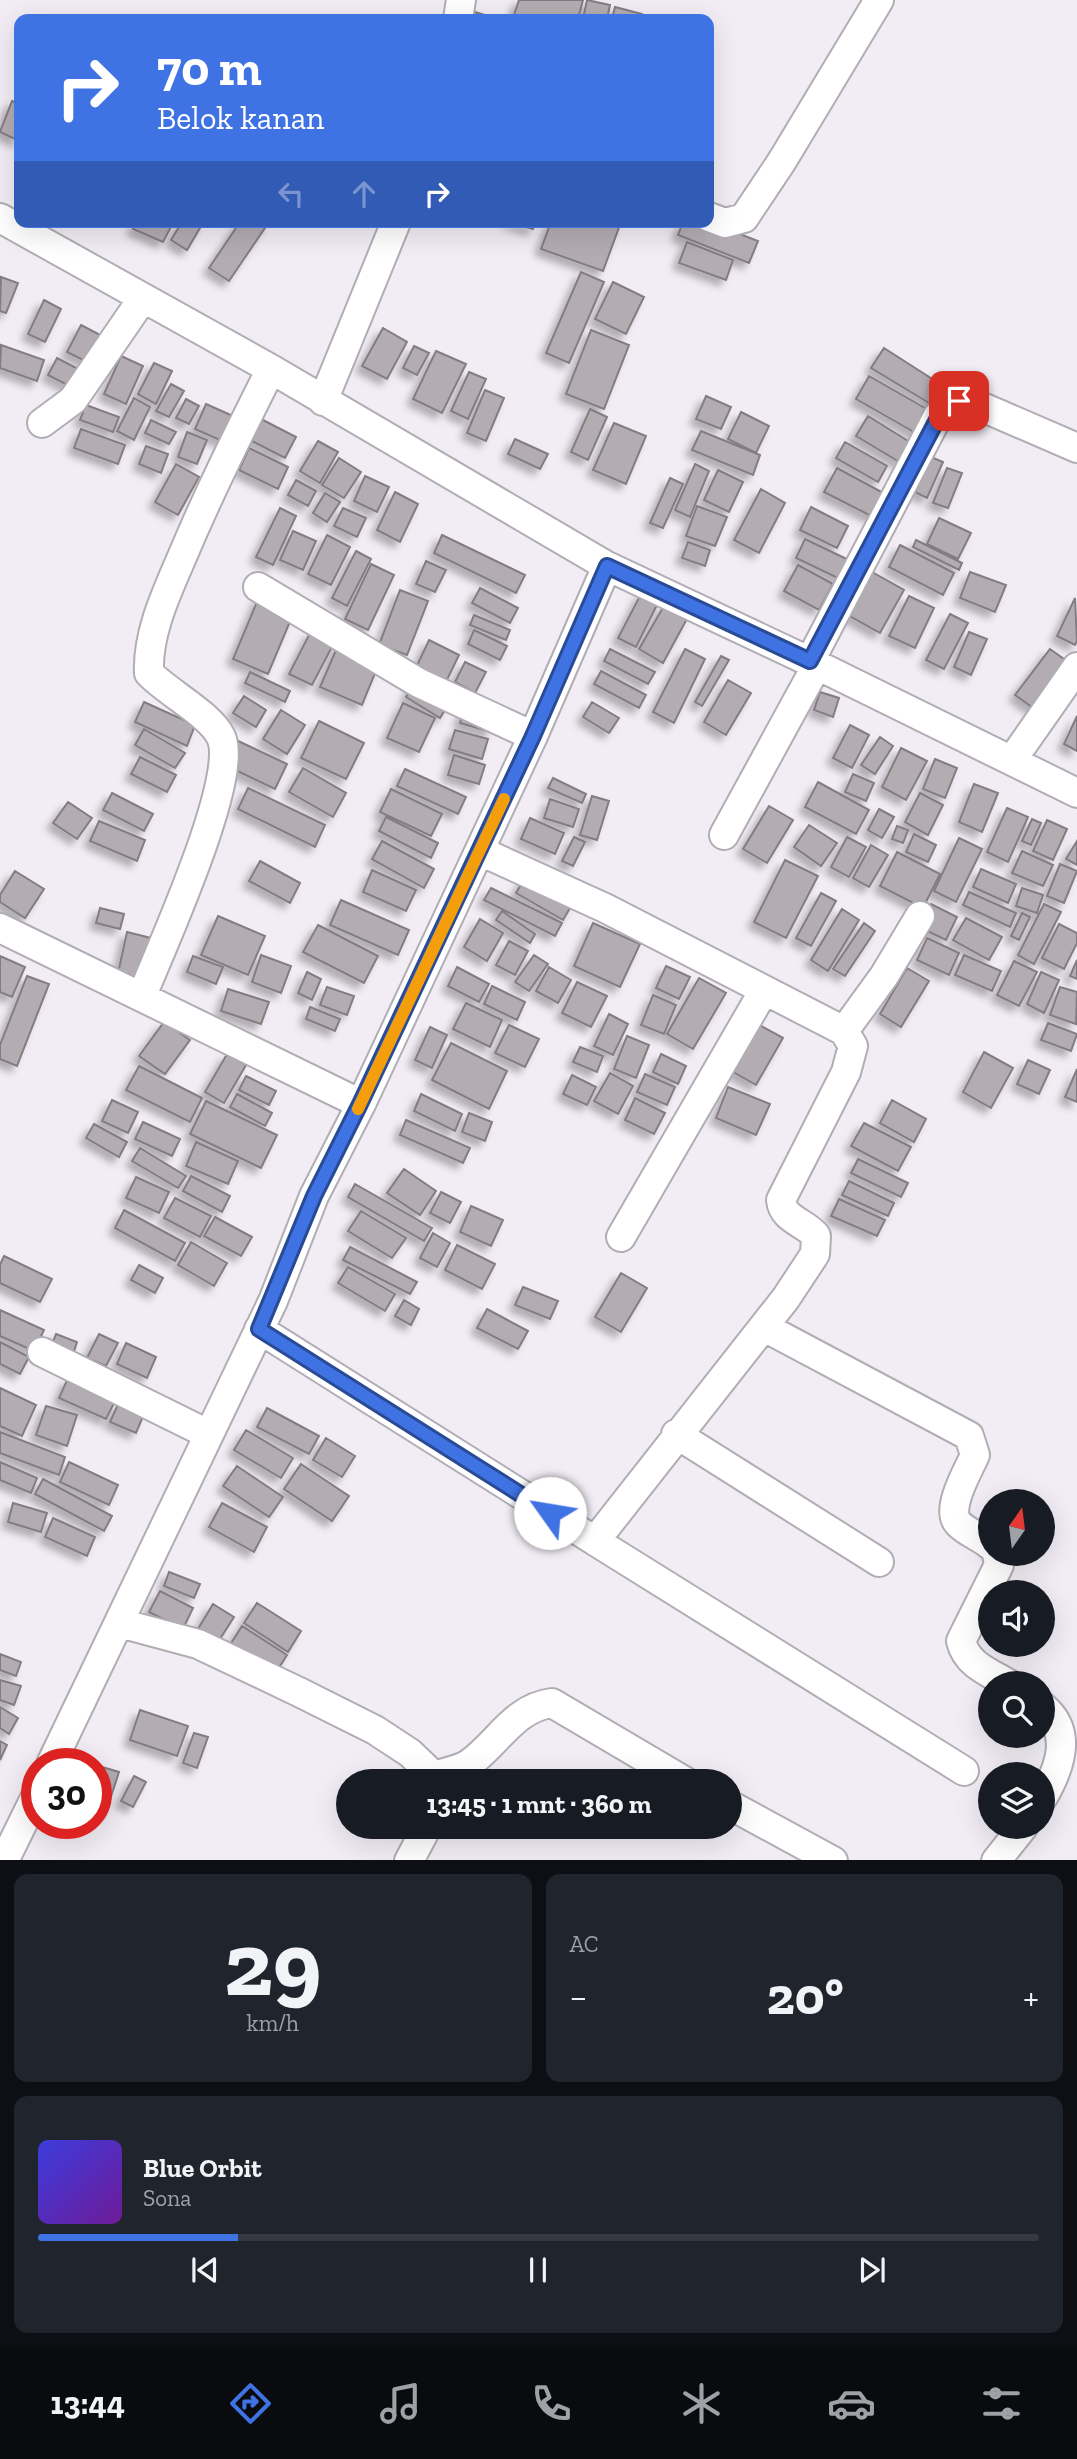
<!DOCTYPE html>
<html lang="id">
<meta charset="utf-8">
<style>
:root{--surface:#171b24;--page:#20242c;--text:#f1f3f6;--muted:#9ea1a6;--line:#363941;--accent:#3f72e3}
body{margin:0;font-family:"Zilla Slab",serif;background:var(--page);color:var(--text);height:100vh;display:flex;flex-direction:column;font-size:26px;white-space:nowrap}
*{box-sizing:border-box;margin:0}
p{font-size:23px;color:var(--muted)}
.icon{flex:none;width:38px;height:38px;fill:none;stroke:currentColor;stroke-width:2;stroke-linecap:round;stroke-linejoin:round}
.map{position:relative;height:1860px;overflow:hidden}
.sheet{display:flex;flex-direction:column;gap:14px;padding:14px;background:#0d0f14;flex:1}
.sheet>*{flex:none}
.guide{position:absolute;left:14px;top:14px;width:700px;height:214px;border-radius:14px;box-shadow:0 7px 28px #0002;background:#3f72e3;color:#fff;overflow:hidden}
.needle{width:46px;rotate:14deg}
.buttons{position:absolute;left:978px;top:1489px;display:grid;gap:14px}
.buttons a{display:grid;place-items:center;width:77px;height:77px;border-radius:50%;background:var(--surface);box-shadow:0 7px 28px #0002;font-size:35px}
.speed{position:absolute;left:21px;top:1748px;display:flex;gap:14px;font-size:35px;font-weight:700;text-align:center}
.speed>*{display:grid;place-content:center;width:91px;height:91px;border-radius:50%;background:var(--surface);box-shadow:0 7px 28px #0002;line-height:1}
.speed .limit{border:10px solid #d22;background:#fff;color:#111}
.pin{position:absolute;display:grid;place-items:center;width:60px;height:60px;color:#fff;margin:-30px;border-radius:14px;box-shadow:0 4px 10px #0006}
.me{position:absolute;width:77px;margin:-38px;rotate:302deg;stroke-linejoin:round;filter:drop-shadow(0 0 5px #0008)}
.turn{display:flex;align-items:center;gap:24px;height:147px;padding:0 28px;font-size:32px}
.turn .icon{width:91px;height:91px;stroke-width:2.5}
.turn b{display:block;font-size:49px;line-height:60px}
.lanes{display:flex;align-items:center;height:66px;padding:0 28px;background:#0003;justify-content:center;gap:35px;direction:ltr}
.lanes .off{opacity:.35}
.big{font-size:52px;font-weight:800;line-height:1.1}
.sheet .card{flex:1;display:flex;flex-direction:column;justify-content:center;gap:10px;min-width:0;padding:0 24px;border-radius:14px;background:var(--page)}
.sheet .dial{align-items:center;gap:0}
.dial b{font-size:91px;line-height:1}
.song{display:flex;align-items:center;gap:21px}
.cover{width:84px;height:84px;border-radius:10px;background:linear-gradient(135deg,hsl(240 70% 55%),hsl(280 70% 35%))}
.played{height:7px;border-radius:4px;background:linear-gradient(90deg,var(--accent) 20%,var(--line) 20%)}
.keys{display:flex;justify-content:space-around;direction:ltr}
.heat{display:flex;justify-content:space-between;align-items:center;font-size:38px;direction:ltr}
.sheet .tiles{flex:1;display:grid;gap:14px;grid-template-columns:1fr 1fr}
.card:last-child{grid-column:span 2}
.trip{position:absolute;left:336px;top:1769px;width:406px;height:70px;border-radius:35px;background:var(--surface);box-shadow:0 7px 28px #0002;font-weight:800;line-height:70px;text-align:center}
.dock{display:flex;height:112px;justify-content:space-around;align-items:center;background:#090b0e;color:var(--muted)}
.dock .icon{width:49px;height:49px}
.dock .active{color:var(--accent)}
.dock b{font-size:32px;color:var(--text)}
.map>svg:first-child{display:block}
.building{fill:#b3adb2;stroke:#837c81;stroke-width:2;filter:url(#shadow)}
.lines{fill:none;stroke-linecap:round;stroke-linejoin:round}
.minor-casing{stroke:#b1adb4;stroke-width:32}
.minor{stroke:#fff;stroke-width:28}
.route-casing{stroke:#294a94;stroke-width:18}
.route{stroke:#3f72e3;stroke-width:12}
.slow{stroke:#f59e0b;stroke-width:12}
</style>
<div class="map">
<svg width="1077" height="1861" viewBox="0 0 1077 1861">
<defs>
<filter id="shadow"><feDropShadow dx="-6" dy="6" stdDeviation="3.5" flood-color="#0004"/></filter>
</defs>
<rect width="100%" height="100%" fill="#f2edf5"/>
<path class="building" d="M519 0H583L578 19H528L514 15Z
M587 0 610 5 607 19H583Z
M615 7 642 14 641 19H612Z
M475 12 498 19H473Z
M12 101 19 104V141L0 132Z
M136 222H172L173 223 163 242 133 229Z
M182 222 203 223 187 250 171 240Z
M240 222H269L229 281 209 268Z
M508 222H535L533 229Z
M551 222H621L603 271 541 249Z
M683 222H709L758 241 749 263 678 235Z
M687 242 733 260 726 280 679 263Z
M581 272 604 282 569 363 546 353Z
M1 277 18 283 6 313 0 311Z
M613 282 644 297 626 334 595 319Z
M44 300 61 309 45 342 28 334Z
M81 325 102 336 89 363 67 352Z
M383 328 407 342 387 379 362 366Z
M591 330 629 345 604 409 566 394Z
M1 345 44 360 37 381 0 368Z
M414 346 429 353 417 375 403 368Z
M884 348 951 391 939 409 871 368Z
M436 351 466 364 442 413 413 399Z
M121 356 143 366 126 404 104 394Z
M57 358 84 372 75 389 48 375Z
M154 363 172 371 156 404 138 394Z
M469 372 486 379 468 419 451 411Z
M869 376 932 412 919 435 856 399Z
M171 384 184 391 169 417 156 411Z
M485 390 504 398 486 441 467 433Z
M706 396 731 407 721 429 696 419Z
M134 398 150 407 134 440 117 431Z
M186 399 199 406 189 424 176 418Z
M206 404 242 420 231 445 195 429Z
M86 405 119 417 113 432 80 420Z
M590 409 607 417 588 460 571 452Z
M741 412 769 426 756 453 728 439Z
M868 416 913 444 901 463 856 436Z
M261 419 296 437 285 458 250 440Z
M151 420 176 432 169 444 145 433Z
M614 423 646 436 626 484 593 470Z
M81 429 125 445 118 464 74 448Z
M701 431 760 455 753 475 692 450Z
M187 432 207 440 197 464 178 457Z
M515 439 548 454 540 469 508 454Z
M318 441 338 452 320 483 300 471Z
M845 442 887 466 878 482 836 458Z
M146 446 168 454 161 473 139 464Z
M249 448 288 467 278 489 239 470Z
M931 457 943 462 927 498 915 492Z
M339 458 361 472 344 498 322 485Z
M176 464 199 477 178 515 155 502Z
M695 464 709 471 690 517 675 510Z
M837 468 887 495 875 518 824 492Z
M947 468 962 473 948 508 933 503Z
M718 470 743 482 729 512 704 500Z
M365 476 389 487 377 512 354 501Z
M670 478 683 484 663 528 650 523Z
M296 480 316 491 308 506 288 495Z
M761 489 785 503 759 553 734 540Z
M395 492 418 504 400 542 377 530Z
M325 493 340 502 327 522 313 513Z
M697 506 727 517 715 546 686 536Z
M811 507 848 526 837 548 800 530Z
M280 508 296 516 273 565 256 557Z
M343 508 366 518 357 537 334 526Z
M939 518 971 533 958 559 927 544Z
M293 531 316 541 303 570 280 560Z
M327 535 350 547 331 585 308 574Z
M442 535 525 575 516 593 434 553Z
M805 539 853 562 844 581 796 558Z
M916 540 962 563 959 570 913 547Z
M688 542 710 550 705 566 682 558Z
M900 545 954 573 943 595 889 567Z
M356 551 371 559 347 606 332 598Z
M426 561 446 570 435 592 416 584Z
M371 564 394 575 368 630 345 619Z
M798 565 833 584 819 610 784 591Z
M872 572 904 590 880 633 848 615Z
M970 572 1006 585 995 612 960 598Z
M480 588 518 608 510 623 472 603Z
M400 590 428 601 407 655 379 645Z
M642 592 659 601 636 647 618 638Z
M909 596 934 608 915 648 889 636Z
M259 597 294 612 268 674 233 659Z
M1075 598 1077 641 1075 645 1057 636Z
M665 604 688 617 663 663 639 649Z
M950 614 968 623 944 669 926 660Z
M474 615 510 630 506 640 470 625Z
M474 630 507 646 500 660 468 644Z
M311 631 334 643 312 685 289 674Z
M969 632 987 639 971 675 954 667Z
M429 640 459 655 443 688 413 674Z
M339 643 380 661 362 705 320 687Z
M610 649 655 672 648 684 604 661Z
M685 649 705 659 674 723 653 712Z
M1050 649 1071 664 1036 710 1015 695Z
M721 656 729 660 702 706 695 702Z
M465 662 486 672 475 693 455 682Z
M601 671 646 695 639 708 594 684Z
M250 672 290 691 285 702 245 683Z
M728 680 751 693 726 735 704 722Z
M415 682 449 703 440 718 406 697Z
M820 692 839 698 833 717 814 710Z
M244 696 266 710 256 727 233 713Z
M144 702 195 725 187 746 135 722Z
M592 702 619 718 609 733 583 717Z
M403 703 435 718 419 752 387 738Z
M281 710 305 725 287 754 263 739Z
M463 711 494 720 491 732 460 723Z
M1077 716V751L1064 744Z
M319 721 364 743 346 779 301 758Z
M850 725 869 735 852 768 833 758Z
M144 729 185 753 175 768 135 745Z
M455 730 488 739 482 759 449 749Z
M880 737 893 746 875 774 861 765Z
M236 740 287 764 275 789 225 765Z
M901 748 927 761 906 800 882 787Z
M454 755 485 765 479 784 448 775Z
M140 757 176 775 167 792 131 774Z
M935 759 957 768 945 798 923 789Z
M303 768 346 793 333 817 289 792Z
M405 769 466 797 458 814 397 786Z
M853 774 874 783 866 801 845 792Z
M553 778 586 794 582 803 548 788Z
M818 782 869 810 856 834 805 807Z
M974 784 998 793 982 832 959 822Z
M248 788 325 825 315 847 238 809Z
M391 789 442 814 431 836 380 812Z
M112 793 153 814 144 831 103 810Z
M920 793 943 805 928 835 905 822Z
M592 796 609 801 597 840 580 835Z
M550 799 579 809 573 827 544 818Z
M68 802 92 818 77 839 53 823Z
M769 806 793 820 767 863 743 849Z
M1007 808 1028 817 1008 862 987 852Z
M879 809 894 817 882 838 868 830Z
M386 817 438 843 431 858 379 831Z
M530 818 564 833 555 854 521 839Z
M1032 819 1041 823 1031 845 1022 841Z
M1047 820 1067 829 1053 860 1033 851Z
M99 821 145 840 137 861 90 841Z
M809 825 837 843 821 866 794 847Z
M897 826 908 830 903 843 892 839Z
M914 834 936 845 928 862 906 852Z
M574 837 585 842 573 866 562 861Z
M847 837 866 847 849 877 831 867Z
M959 838 982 849 956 902 934 891Z
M382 841 434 869 424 888 372 859Z
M1077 841V865L1066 859Z
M871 845 888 855 869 887 853 878Z
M1022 851 1053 865 1043 886 1012 873Z
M897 852 940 874 923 908 880 886Z
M785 860 818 876 786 938 754 922Z
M260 861 300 883 290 903 249 881Z
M1060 864 1077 871 1064 903 1047 896Z
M981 869 1016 884 1008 903 973 887Z
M372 870 416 890 406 911 363 892Z
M15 871 44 889 25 918 0 902V895Z
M526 876 573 903 563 920 516 893Z
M491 888 562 923 555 936 484 900Z
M1022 888 1043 895 1037 913 1016 906Z
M969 892 1016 913 1010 927 963 905Z
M821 893 836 901 811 946 796 938Z
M341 900 409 930 398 955 330 925Z
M931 904 957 917 946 940 921 928Z
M1044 904 1061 912 1034 964 1018 955Z
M100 908 124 914 120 929 96 923Z
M842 909 859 920 828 971 811 960Z
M502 911 535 934 530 943 496 920Z
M1022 913 1030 917 1019 940 1011 936Z
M218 916 265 936 248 975 201 955Z
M966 918 1002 937 989 960 953 940Z
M480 919 503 933 487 961 464 947Z
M593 923 640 944 620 987 574 966Z
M864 923 875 931 845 976 833 969Z
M1059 924 1077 933V943L1064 969 1042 958Z
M318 925 378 956 364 983 303 952Z
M127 932 151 938 140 983 117 978Z
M927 938 959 953 949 975 917 960Z
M509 941 528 951 515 975 496 965Z
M261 955 291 966 281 993 252 982Z
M534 955 548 964 529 991 515 982Z
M964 955 1001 971 992 991 955 975Z
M0 956 25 967 12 997 0 992Z
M193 956 223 967 216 984 187 972Z
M1077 960V979L1070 976Z
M1014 961 1037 972 1019 1006 997 995Z
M666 966 690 977 679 999 656 988Z
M457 967 489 984 479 1002 448 986Z
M549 967 571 980 558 1003 536 991Z
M907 968 929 981 901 1027 880 1014Z
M307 972 321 979 312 1000 298 993Z
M1041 972 1059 980 1044 1013 1027 1004Z
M27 976 49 984 17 1066 0 1059V1045Z
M699 978 726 993 693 1049 667 1034Z
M577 982 607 996 591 1027 562 1013Z
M492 986 525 1002 517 1020 484 1004Z
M327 987 354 996 347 1015 320 1005Z
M1060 987 1077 992 1076 1024 1050 1015Z
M228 989 269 1002 261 1024 221 1011Z
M653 995 676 1005 664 1034 641 1025Z
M466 1003 502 1020 490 1047 453 1029Z
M310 1007 340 1019 335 1031 306 1019Z
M609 1014 628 1024 613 1055 594 1046Z
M164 1022 190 1040 165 1074 139 1056Z
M756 1023 783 1038 756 1085 728 1069Z
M1048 1023 1077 1034 1071 1051 1041 1040Z
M509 1025 539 1039 525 1067 495 1053Z
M430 1027 447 1035 432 1068 415 1060Z
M627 1036 649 1045 636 1078 614 1069Z
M451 1043 507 1071 489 1109 432 1080Z
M580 1047 603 1056 597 1072 573 1062Z
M984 1052 1013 1068 991 1108 963 1092Z
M227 1054 246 1065 224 1103 205 1092Z
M661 1054 686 1066 678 1084 653 1072Z
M1028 1060 1050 1070 1039 1094 1017 1084Z
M139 1066 202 1098 190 1122 126 1090Z
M1077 1069V1102L1065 1097Z
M610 1073 633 1086 618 1114 594 1101Z
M645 1074 675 1087 667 1105 637 1092Z
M572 1075 596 1087 587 1105 563 1094Z
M246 1076 276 1091 269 1105 239 1090Z
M728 1087 770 1104 756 1135 716 1118Z
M237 1094 272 1113 265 1126 230 1107Z
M421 1094 462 1114 455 1131 414 1111Z
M635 1098 665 1113 654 1134 625 1120Z
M112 1100 138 1112 128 1133 102 1121Z
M892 1100 926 1119 914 1142 880 1123Z
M206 1101 277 1135 261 1168 190 1134Z
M469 1113 492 1122 485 1141 462 1132Z
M406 1120 470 1148 463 1163 400 1135Z
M143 1122 180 1139 172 1156 135 1139Z
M864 1123 911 1147 898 1171 851 1146Z
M94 1124 127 1142 119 1157 86 1138Z
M196 1142 238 1161 228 1184 186 1166Z
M140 1148 186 1176 178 1188 132 1161Z
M858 1159 908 1183 901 1197 851 1173Z
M404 1169 436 1191 420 1215 387 1193Z
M191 1176 230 1196 222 1212 183 1191Z
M136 1177 169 1192 159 1213 126 1198Z
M849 1181 894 1203 888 1216 842 1195Z
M355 1184 432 1228 424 1241 348 1197Z
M441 1192 461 1202 450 1223 430 1213Z
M175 1198 211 1216 200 1237 164 1218Z
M839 1199 885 1220 877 1236 831 1216Z
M471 1206 503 1220 491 1246 460 1232Z
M124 1210 185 1243 175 1261 115 1228Z
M361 1211 406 1238 392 1258 348 1231Z
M215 1217 252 1237 241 1256 204 1236Z
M433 1233 450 1243 437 1267 420 1258Z
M191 1242 227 1263 214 1286 178 1265Z
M457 1245 495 1264 482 1289 445 1270Z
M350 1247 417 1282 410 1294 343 1260Z
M4 1256 52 1279 40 1302 0 1283V1265Z
M139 1265 163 1278 155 1293 131 1280Z
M348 1267 395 1294 385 1311 338 1283Z
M621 1273 647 1288 621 1332 595 1317Z
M523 1287 558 1301 550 1319 515 1305Z
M404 1300 419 1309 411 1325 395 1316Z
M487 1309 528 1331 518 1349 477 1328Z
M0 1310 44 1330 34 1351 0 1336Z
M56 1334 77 1342 72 1358 50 1350Z
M99 1334 118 1343 106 1366 87 1358Z
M0 1342 29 1357 20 1374 0 1364Z
M126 1343 156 1357 147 1378 117 1364Z
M68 1378 116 1399 106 1419 59 1398Z
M0 1388 36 1405 22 1436 0 1426Z
M118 1404 144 1414 136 1433 110 1422Z
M46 1406 77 1415 67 1446 36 1435Z
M267 1408 319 1436 309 1454 257 1427Z
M246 1430 293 1458 281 1478 234 1450Z
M0 1432 65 1457 59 1475 0 1453Z
M326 1438 355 1456 342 1477 313 1460Z
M0 1462 37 1478 31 1493 0 1480Z
M69 1462 118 1485 109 1505 60 1482Z
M301 1464 349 1496 332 1521 284 1489Z
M237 1466 283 1497 269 1517 223 1486Z
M43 1479 112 1516 104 1531 35 1494Z
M13 1503 47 1513 41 1532 8 1522Z
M222 1503 267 1527 254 1552 209 1527Z
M53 1518 95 1537 87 1556 45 1537Z
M169 1572 200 1584 194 1598 164 1586Z
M160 1591 193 1608 183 1629 149 1612Z
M257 1603 301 1631 288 1652 244 1623Z
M213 1604 234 1617 218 1642 198 1629Z
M242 1626 287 1655 273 1677 228 1648Z
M0 1654 21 1662 16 1676 0 1670Z
M0 1680 21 1686 14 1705 0 1700Z
M0 1707 18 1718 9 1734 0 1728Z
M140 1710 188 1726 177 1756 130 1740Z
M194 1733 208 1737 197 1768 183 1763Z
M0 1741 7 1745 0 1760Z
M102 1767 119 1772 106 1812 96 1808V1783Z
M134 1776 146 1782 133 1807 121 1801Z"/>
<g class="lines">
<defs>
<path id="minor" d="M458 19 461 0
M709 217 725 223 744 218 782 161 879 0
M0 218 271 369 607 566 817 665 1077 793
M323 401 396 222
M42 423 73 400 143 298
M258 587 419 683 533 736
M810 661 938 416 950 403H973L1077 448
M1012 760 1077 667
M724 835 817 665
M480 851 605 908 844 1031 853 1046 846 1072 781 1200C783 1220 805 1222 816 1236L815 1254 786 1298 595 1541 964 1771
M0 928 361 1104
M142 996C160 950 240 777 221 737 210 714 168 693 149 673 147 631 169 588 185 550 211 488 241 429 271 369
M844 1031 884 976 920 916
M621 1237 763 992
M764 1327 969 1436 975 1455C969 1469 945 1509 958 1523 966 1532 981 1537 990 1545
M259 1329 595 1541
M42 1352 208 1434
M676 1434 879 1562
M997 1554 999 1565 961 1641C967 1665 989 1672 1009 1684
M120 1623 198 1644 299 1692 375 1730 410 1753 434 1776
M1043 1707C1073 1732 1060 1768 1043 1797
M51 1764 273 1301 314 1196 361 1104 533 736 607 566
M434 1776C445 1772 461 1770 470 1763 499 1742 514 1708 552 1703L686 1782
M730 1805 833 1861
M4 1861 37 1794
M409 1861 427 1827
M996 1861 1023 1827"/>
</defs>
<use href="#minor" class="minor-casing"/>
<use href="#minor" class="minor"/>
</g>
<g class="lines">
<defs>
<path id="route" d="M550 1513 259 1329 314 1196 360 1104 533 736 607 566 810 661 939 416 950 403 959 401"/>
</defs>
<use href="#route" class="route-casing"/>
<use href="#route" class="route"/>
<path class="slow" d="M358 1109 504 799"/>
</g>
</svg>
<div class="buttons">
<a><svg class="needle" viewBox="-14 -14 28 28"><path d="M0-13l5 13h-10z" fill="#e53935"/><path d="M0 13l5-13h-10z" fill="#9ea1a6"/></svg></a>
<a><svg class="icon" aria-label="sound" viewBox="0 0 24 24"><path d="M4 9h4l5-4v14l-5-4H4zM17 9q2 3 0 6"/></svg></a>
<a><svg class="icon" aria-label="search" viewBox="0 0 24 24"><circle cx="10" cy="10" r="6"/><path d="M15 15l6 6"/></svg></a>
<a><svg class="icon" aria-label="layers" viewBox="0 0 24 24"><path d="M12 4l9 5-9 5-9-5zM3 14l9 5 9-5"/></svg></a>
</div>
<div class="speed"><div class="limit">30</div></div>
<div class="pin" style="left:959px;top:401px;background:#d93025"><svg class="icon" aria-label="arrive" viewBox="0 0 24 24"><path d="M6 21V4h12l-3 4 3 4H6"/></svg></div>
<svg class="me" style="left:550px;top:1513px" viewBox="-20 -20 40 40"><circle r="19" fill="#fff"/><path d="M0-13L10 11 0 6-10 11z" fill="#3f72e3"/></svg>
<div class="trip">13:45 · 1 mnt · 360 m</div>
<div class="guide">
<div class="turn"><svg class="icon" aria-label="right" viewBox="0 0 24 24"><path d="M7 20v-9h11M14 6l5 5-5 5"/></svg><div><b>70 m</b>Belok kanan</div></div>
<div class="lanes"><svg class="icon off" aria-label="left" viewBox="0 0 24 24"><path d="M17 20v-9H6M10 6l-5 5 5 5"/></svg><svg class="icon off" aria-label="ahead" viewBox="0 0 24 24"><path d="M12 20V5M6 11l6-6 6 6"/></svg><svg class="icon" aria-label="right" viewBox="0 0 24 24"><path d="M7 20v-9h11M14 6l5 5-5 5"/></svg></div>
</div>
</div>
<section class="sheet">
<div class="tiles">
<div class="card dial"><b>29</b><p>km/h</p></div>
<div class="card"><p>AC</p>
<div class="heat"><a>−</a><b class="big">20°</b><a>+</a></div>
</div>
<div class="card">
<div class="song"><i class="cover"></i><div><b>Blue Orbit</b><p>Sona</p></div></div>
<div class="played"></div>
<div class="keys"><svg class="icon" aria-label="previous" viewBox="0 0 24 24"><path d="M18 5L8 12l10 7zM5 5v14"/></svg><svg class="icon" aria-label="pause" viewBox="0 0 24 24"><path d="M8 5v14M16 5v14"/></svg><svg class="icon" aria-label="next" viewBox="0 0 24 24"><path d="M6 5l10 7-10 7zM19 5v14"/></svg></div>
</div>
</div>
</section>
<nav class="dock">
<b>13:44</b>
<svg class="icon active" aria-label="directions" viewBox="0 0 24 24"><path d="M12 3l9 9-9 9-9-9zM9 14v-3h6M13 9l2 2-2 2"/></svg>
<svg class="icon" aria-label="music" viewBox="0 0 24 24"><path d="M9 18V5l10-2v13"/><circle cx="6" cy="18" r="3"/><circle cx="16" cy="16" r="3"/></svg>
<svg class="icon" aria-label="phone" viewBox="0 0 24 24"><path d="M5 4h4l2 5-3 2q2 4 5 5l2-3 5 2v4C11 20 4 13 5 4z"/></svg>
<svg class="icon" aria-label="climate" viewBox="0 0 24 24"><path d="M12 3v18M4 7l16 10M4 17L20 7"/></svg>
<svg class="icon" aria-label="car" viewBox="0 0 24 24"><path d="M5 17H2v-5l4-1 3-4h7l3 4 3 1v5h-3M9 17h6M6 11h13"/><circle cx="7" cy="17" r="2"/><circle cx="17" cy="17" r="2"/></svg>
<svg class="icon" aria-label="filters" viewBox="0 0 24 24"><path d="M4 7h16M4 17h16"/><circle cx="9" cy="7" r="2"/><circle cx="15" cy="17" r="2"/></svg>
</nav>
